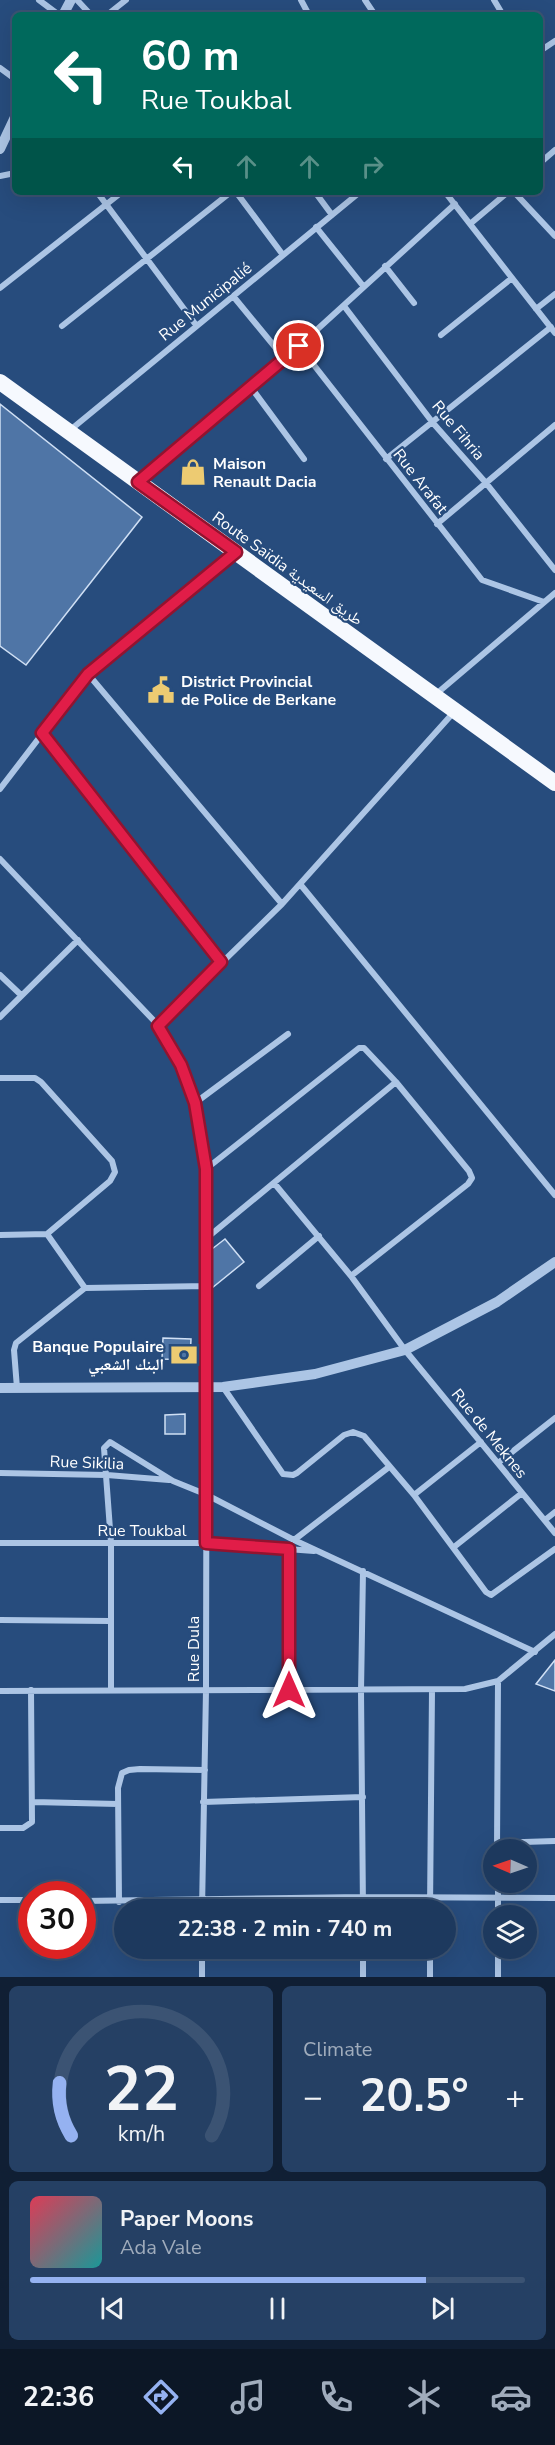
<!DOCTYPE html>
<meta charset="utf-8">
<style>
:root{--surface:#1d395e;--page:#254064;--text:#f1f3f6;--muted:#a0acbc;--line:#3b5373;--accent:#95b2f1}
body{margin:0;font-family:"Nunito Sans","Noto Naskh Arabic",sans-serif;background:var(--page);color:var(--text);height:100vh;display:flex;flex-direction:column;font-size:22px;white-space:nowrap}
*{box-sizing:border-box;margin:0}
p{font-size:20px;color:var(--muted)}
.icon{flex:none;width:33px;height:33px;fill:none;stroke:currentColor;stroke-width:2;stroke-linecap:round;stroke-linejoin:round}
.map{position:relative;height:1977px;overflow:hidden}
.panel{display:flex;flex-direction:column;gap:9px;padding:9px;background:#101f34;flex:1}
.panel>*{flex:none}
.guide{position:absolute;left:12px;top:12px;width:531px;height:183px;border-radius:9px;box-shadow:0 6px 24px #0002,0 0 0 2px var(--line);background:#00695c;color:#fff;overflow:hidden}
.needle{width:39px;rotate:272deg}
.tools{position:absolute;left:483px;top:1839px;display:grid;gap:12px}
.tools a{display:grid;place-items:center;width:54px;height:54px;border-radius:50%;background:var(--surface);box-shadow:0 6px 24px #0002,0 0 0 2px var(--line);font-size:30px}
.speed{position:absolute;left:18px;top:1881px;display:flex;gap:12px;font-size:30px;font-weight:700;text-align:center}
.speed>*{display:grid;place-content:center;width:78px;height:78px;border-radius:50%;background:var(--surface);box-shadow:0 6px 24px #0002,0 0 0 2px var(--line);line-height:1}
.speed .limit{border:9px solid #d22;background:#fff;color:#111}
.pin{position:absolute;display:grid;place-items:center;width:51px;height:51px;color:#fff;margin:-26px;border:3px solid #fff;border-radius:50%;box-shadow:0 2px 6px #0007}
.me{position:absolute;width:66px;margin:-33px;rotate:0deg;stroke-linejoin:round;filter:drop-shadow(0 0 4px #0008)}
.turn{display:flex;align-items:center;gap:21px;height:126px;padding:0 30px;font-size:27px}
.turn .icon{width:78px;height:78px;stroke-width:2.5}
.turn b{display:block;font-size:42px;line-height:51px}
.lanes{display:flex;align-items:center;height:57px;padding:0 30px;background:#0003;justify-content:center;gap:30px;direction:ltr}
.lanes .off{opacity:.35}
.big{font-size:45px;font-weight:700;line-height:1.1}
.panel .tile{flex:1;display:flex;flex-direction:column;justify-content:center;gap:9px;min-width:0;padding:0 21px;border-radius:9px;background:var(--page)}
.panel .dial{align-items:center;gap:0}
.dial svg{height:156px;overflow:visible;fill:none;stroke:var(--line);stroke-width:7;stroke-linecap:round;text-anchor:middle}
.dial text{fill:var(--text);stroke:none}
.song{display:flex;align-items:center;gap:18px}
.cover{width:72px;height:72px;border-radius:9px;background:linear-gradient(135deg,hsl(350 70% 55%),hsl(180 70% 35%))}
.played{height:6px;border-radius:3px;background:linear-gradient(90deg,var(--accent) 80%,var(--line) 80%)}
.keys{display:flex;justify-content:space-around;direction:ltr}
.heat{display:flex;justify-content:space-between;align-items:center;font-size:33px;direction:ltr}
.panel .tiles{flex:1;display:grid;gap:9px;grid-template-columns:1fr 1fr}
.tile:last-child{grid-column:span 2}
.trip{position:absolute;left:114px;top:1899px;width:342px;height:60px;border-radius:30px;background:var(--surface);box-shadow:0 6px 24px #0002,0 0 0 2px var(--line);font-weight:700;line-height:60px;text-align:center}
.menu{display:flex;height:96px;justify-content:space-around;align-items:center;background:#0c1726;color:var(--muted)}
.menu .icon{width:42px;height:42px}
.menu .on{color:var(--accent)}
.menu b{font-size:27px;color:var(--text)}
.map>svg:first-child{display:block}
.building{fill:#4f75a6;stroke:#cfdff4;stroke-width:1.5}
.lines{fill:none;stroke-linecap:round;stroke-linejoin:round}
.minor{stroke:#acc5e5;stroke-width:6}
.tertiary{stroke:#acc5e5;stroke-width:10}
.trunk{stroke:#f6f9fe;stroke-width:16}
.route-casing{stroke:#92132f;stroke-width:15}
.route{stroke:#e11d48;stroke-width:10}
.labels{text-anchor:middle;stroke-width:4.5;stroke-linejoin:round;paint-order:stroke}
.street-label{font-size:16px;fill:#fff;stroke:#274c7d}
.poi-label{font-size:16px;font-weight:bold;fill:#fff;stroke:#274c7d;text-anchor:start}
</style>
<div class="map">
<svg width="555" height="1977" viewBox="0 0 555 1977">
<rect width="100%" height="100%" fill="#274c7d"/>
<path class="building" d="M0 404 142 517 26 665 0 646Z
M225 1239 244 1262 212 1288V1249Z
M163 1338 191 1339 190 1360 162 1359Z
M185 1414V1434H165V1415Z
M555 1660V1691L536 1684Z"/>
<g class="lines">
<path class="minor" d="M39 0 59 15
M77 0 91 15
M301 0 309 15
M365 0 375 15
M494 0 503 15
M107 15 126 0
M417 15 418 14
M540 51 555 41
M0 68 15 79
M540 163 555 150
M0 176 15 173
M97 192 196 325
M236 192 283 255
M315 192 332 215
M445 192 555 333
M514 192 555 236
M470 224 508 192
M316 227 364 287
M385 266 414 303
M0 288 122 192
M233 296 284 358
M344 306 433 423 486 483 555 570
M536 309 555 294
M62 326 231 192
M441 335 512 278
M299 346 482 580 544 602
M250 386 304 459
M69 431 360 192
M386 459 551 327
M139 481 299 346 455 204
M437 524 555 425
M88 674 282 904
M435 695 555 593
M43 733 221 962
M0 789 88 674 235 552
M0 859 158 1025 181 1065 195 1103 206 1169 207 1191 206 1690 202 1910
M300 884 555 1195
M0 975 21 995
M0 1017 78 940
M158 1025 282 904 454 712
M0 1078H35L41 1082 112 1161 115 1172 110 1181 47 1234 0 1235
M195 1103 288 1034
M206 1169 359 1048H364L396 1082 469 1171 472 1178 468 1184 351 1276
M274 1183 351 1276 405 1350 555 1533
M47 1234 85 1288
M208 1237 396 1082
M259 1286 319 1236
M223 1387 283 1474 293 1475 297 1473 344 1435 353 1432 364 1436 414 1495 486 1592 491 1595 555 1549
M17 1388 14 1350 16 1343 85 1288 207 1286
M498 1463 555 1418
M0 1473 107 1475 169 1480
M414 1495 481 1442
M545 1520 555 1512
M294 1540 389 1467
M0 1543H206L314 1551
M454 1547 522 1493
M289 1549V1690
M0 1620 110 1621
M111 1690V1543L104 1448 110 1442 173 1481 205 1494 294 1540 535 1652
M0 1691 465 1689 498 1681 555 1634
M33 1802 118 1804
M203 1802 363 1797
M0 1828H23L32 1822 31 1690
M497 1843 555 1841
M497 1850 498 1681
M498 1882V1916
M0 1900H32
M82 1901 363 1897 555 1898
M119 1902 118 1788 122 1773 129 1770 140 1769 205 1770
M363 1910 361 1691 363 1571
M430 1910 432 1690
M202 1948V1977
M363 1948V1977
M430 1948V1977
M498 1977V1948"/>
<path class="tertiary" d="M63 15 71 0
M0 149 15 117
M0 1388 223 1387 315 1374 405 1350 497 1302 555 1262"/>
<path class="trunk" d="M0 382 555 783"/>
</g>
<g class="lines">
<defs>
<path id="route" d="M289 1690V1549L206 1543V1169L195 1103 181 1065 158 1026 221 962 42 733 88 674 236 552 138 482 299 346"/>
</defs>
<use href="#route" class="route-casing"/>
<use href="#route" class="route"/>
</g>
<defs>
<symbol id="shop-bare" viewBox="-9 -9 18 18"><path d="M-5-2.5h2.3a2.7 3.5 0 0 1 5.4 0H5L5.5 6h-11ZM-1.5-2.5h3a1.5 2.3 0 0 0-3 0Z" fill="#edcb72" stroke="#274c7d" stroke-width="2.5" paint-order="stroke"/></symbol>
<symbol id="civic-bare" viewBox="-9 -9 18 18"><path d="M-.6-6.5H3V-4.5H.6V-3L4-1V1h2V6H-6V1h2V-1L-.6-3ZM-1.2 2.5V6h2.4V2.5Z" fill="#edcb72" stroke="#274c7d" stroke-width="2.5" paint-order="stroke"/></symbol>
<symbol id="bank-bare" viewBox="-9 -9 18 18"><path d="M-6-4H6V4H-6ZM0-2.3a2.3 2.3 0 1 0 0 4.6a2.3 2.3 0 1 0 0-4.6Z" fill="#edcb72" stroke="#274c7d" stroke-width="2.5" paint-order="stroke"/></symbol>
</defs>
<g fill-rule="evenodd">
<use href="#shop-bare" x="174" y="453" width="38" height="38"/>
<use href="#civic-bare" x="142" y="671" width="38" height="38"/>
<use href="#bank-bare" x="165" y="1336" width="38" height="38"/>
</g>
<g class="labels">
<g class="street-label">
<text transform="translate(205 301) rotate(-39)" y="6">Rue Municipalié</text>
<text transform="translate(459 430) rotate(50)" y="6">Rue Fihria</text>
<text transform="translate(421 481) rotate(52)" y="6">Rue Arafat</text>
<text transform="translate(288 568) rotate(36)" y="6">Route Saïdia طريق السعيدية</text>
<text transform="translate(490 1433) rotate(51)" y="6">Rue de Meknes</text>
<text transform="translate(87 1462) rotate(2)" y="6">Rue Sikilia</text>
<text x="142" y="1536">Rue Toukbal</text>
<text transform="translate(193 1649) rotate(-90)" y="6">Rue Dula</text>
</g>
<g class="poi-label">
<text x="213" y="469">Maison<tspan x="213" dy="18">Renault Dacia</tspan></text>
<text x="181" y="687">District Provincial<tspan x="181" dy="18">de Police de Berkane</tspan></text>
<text x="164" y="1352" text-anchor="end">Banque Populaire<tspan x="164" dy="18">البنك الشعبي</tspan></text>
</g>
</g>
</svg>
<div class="tools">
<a><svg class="needle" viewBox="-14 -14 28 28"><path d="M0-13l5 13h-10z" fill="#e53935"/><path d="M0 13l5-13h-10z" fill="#a0acbc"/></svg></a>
<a><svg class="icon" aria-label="layers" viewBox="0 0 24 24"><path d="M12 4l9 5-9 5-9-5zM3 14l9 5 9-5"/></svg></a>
</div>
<div class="speed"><div class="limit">30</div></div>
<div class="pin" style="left:299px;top:346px;background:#d93025"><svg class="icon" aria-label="arrive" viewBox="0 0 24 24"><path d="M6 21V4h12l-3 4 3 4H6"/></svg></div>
<svg class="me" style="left:289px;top:1690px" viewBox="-20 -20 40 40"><path d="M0-17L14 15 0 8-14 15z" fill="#e11d48" stroke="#fff" stroke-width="4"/></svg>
<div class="trip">22:38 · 2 min · 740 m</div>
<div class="guide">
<div class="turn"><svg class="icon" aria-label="left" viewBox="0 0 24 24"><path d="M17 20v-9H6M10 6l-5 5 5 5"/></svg><div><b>60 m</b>Rue Toukbal</div></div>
<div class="lanes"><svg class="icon" aria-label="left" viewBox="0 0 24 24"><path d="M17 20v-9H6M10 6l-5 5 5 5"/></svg><svg class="icon off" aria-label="ahead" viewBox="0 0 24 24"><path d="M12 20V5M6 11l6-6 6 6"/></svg><svg class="icon off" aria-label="ahead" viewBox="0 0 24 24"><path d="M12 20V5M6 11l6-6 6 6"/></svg><svg class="icon off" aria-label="right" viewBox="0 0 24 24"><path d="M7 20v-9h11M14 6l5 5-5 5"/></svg></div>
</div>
</div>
<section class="panel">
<div class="tiles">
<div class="tile dial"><svg viewBox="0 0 100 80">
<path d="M14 69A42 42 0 1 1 86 69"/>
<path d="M14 69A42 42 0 0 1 8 42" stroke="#95b2f1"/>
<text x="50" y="56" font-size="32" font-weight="700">22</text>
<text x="50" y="72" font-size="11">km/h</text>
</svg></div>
<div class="tile"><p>Climate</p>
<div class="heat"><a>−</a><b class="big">20.5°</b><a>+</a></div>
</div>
<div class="tile">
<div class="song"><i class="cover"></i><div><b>Paper Moons</b><p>Ada Vale</p></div></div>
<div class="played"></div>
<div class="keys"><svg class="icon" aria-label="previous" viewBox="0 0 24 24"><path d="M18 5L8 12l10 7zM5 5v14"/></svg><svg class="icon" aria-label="pause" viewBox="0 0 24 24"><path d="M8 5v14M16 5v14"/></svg><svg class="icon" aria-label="next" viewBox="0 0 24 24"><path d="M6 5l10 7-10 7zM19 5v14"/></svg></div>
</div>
</div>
</section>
<nav class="menu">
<b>22:36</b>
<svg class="icon on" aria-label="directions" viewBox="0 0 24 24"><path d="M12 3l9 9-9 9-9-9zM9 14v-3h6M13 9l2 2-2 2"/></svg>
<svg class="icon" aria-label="music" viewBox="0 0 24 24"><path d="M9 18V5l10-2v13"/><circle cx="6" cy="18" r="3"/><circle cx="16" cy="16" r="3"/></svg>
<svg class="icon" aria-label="phone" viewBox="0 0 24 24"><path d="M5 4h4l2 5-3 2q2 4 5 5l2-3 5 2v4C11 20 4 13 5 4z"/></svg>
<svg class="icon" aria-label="climate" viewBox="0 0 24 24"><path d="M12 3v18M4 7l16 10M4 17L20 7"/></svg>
<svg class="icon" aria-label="car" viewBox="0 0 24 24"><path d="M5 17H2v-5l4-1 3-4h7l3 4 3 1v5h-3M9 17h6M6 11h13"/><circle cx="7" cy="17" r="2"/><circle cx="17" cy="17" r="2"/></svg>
</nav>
